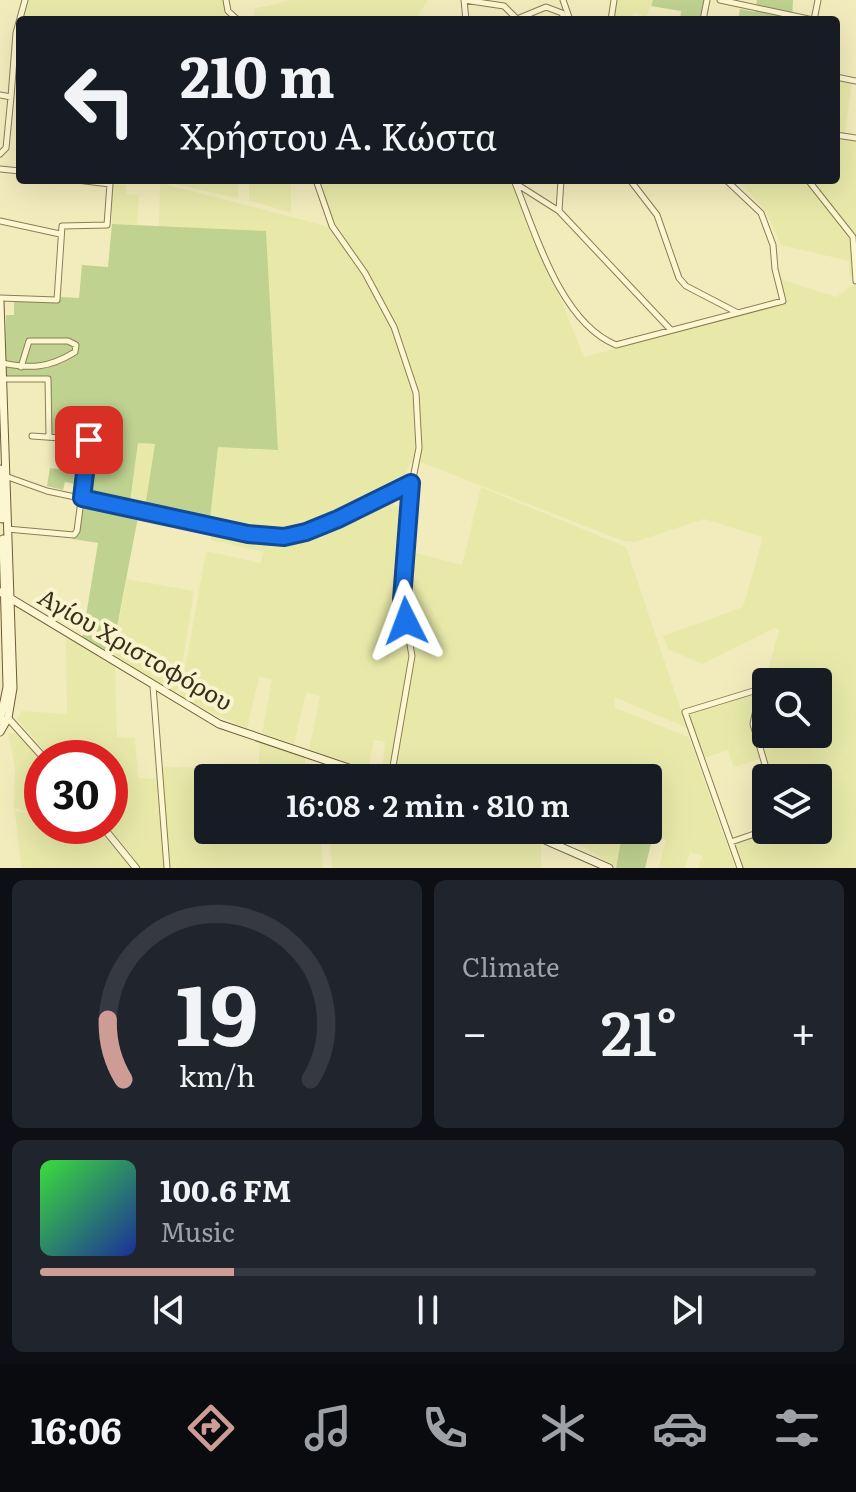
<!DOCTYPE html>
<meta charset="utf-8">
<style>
:root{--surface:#171b24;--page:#20242c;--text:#f1f3f6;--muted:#9ea1a6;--line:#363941;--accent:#cd9d95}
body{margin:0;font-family:Literata,serif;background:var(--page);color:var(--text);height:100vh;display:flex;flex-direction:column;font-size:30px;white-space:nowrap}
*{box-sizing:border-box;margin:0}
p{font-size:26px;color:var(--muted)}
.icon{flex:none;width:44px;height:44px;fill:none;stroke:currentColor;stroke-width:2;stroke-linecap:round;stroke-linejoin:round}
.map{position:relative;height:868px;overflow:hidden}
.drawer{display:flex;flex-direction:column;gap:12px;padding:12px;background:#0d0f14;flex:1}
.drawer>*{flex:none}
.top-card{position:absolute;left:16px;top:16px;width:824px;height:168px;border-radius:8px;box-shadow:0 8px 32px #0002;background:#171b24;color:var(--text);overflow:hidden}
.controls{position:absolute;left:752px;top:668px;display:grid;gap:16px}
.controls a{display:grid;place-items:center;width:80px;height:80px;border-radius:8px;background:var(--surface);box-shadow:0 8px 32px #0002;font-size:40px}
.speed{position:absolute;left:24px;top:740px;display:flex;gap:16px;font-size:40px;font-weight:700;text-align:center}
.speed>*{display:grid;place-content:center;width:104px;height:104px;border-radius:50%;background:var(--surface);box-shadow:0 8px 32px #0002;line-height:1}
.speed .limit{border:12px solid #d22;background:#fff;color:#111}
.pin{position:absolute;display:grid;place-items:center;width:68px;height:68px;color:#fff;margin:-34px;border-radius:16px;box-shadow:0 4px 12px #0006}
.me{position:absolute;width:88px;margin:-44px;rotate:357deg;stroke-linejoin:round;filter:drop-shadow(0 0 6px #0008)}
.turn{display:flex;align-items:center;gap:28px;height:168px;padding:0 32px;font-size:36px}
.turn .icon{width:104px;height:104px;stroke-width:2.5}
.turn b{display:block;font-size:56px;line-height:68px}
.big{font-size:60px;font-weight:600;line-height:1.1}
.drawer .card{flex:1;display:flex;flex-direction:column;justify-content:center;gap:12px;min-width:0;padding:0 28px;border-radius:12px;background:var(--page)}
.drawer .dial{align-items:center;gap:0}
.dial svg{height:208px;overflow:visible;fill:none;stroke:var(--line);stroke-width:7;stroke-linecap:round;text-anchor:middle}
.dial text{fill:var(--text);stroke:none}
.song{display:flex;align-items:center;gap:24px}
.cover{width:96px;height:96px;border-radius:12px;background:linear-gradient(135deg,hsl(120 70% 55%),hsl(230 70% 35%))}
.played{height:8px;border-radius:4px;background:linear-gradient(90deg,var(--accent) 25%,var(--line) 25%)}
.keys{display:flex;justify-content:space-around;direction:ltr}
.heat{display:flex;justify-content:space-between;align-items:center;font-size:44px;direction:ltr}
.drawer .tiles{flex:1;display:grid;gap:12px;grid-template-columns:1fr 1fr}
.card:last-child{grid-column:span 2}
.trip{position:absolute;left:194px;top:764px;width:468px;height:80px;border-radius:8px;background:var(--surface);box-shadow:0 8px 32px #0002;font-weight:600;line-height:80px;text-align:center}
.tab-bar{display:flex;height:128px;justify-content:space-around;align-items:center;background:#090b0e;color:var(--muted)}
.tab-bar .icon{width:56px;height:56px}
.tab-bar .current{color:var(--accent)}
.tab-bar b{font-size:36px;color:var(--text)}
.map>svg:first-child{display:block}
.farmland{fill:#e8e9a9;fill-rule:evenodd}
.green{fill:#bfd290}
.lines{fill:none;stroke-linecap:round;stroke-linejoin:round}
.minor-casing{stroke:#8c7c54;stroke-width:7}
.tertiary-casing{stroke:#8c7c54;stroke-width:8}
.secondary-casing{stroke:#6e5c38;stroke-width:9}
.minor{stroke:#fcf7d1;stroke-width:5}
.tertiary{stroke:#fcf7d1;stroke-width:6}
.secondary{stroke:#fcf7d1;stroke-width:7}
.route-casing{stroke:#114b97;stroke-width:20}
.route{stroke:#1a73e8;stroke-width:14}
.labels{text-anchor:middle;stroke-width:8;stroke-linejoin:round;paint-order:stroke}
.street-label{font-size:24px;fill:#3a2f1b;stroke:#f9f4cd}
</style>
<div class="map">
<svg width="856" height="868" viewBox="0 0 856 868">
<rect width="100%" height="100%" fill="#f2ecbd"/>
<path class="farmland" d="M26 0H225L228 20H20Z
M291 0H428L419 13V20H253L255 9Z
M616 0H653L646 17 634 12 630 20H613Z
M836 80 852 83 844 138 856 140V277L849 275V261L781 245 766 211 737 180H836Z
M238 180V198L161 181H111Z
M249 180H291V213L249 200Z
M317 180H513L584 357 787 302 780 279 836 297 856 283V868H742L733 843 766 830H818V778H772L765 757 734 767 728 750 704 758 689 714 763 689 779 630 775 628 702 664 668 649 663 636 743 607 763 537 704 519 635 542 623 541 423 463H410L402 483 349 510 301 529 287 532 254 530 210 519 218 447 278 449 266 231 159 226 160 183 330 227ZM766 682H818V734H766Z
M112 185H126V194L139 195 137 225 112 224Z
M138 443 155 444 145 507 130 504Z
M481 487 626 547 687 728 614 697 615 708 689 737 735 868H699L702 856 690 852 685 868H659L666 840 637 830H648V778H392L382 774 385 742 374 740 368 770 309 750 320 696 306 692 294 744 262 734 272 679 259 677 247 729 180 697 206 551 260 563 264 552 210 540 211 526 247 536 284 539 306 534 382 498 401 508 405 522 404 550 462 565Z
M127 579 194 591 179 686 174 695 111 658Z
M66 636 115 666 117 737 135 738 138 778 157 779 160 801 161 767 217 768 216 778H208V830H320L323 868H140L106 826H110V758H51L17 719 22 711 67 714Z
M8 733H17L42 761V815L14 808 15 767Z
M260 741 305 755V778H258Z
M15 811 42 816V826H98L132 868H21Z
M328 830H517L541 839V868H332Z
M537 830H623L616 868 587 848Z"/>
<path class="green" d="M653 0H708L701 20H680L681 11 651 6Z
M757 0H793L792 20H738L740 9 755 12Z
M112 224 266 231 278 450 218 447 210 519 145 507 155 444 138 443 129 510 139 512 111 658 82 640 98 543 73 539 81 485 65 482 63 490 47 486 50 468 82 473 90 437 52 436 50 377H5L6 315H14V301L59 303 60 297 79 298 82 265 108 267Z
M623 830H637L653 836 645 868H616Z"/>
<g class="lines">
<defs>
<path id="minor" d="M226 0 228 11 238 20
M563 0 570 20
M720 0 813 20
M517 19 546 7 562 13 565 20
M466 20 464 0 504 6 517 19
M611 20 614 0
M703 20 707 0
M814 20 818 0
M836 77 856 81
M0 95 11 97 16 33 25 0
M836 135 856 138
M0 154 6 148 11 97
M0 169 20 171
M316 180 332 226 365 273 394 327 416 393 419 448 409 499 402 599 412 656 391 778
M514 180C535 232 560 322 616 345L783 301 775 269 773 245 761 213 726 180
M630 180 657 215 679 278 686 286 738 313
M808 180 853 237 856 281
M518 185 559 211 670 329
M559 211 561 180
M0 221 60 234
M0 298 57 300 62 226 107 225 110 184 77 180
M2 363C31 369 49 368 75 352L76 345 68 341H29L21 367
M3 379H48L49 436
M5 476 47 491 248 534 284 537 338 519 410 483
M7 529 74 535 77 531 89 440 32 436
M153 686 167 868
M760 690 753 724 769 778
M731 842 766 830
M740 868 685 712 760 689"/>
<path id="tertiary" d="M8 718 44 758
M102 826 136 868"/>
<path id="secondary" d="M0 302 13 688 8 718 0 732
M0 469 2 519
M0 592 219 724 378 778
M0 721 7 687 3 539
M522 830 609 868"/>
</defs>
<use href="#minor" class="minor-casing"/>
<use href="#tertiary" class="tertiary-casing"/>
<use href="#secondary" class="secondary-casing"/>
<use href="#minor" class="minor"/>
<use href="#tertiary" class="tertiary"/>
<use href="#secondary" class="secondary"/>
</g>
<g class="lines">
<defs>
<path id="route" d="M89 440 82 498 248 534 284 537 306 532 338 519 411 483 402 599 406 621"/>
</defs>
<use href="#route" class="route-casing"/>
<use href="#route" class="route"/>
</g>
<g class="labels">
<g class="street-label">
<text transform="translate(135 650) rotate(30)" y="8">Αγίου Χριστοφόρου</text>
</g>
</g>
</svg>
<div class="controls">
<a><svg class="icon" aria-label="search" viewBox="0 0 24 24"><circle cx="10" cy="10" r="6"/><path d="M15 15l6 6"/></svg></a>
<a><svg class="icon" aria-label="layers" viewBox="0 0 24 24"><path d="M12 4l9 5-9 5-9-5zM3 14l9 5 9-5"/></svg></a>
</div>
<div class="speed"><div class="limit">30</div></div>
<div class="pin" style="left:89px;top:440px;background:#d93025"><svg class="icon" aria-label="arrive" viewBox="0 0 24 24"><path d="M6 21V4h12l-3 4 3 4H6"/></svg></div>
<svg class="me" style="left:406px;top:621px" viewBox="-20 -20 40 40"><path d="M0-17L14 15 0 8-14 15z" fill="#1a73e8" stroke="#fff" stroke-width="4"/></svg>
<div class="trip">16:08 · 2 min · 810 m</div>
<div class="top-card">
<div class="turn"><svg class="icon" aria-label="left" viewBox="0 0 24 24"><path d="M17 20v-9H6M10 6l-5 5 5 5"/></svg><div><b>210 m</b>Χρήστου Α. Κώστα</div></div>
</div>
</div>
<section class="drawer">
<div class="tiles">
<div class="card dial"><svg viewBox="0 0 100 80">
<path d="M14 69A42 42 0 1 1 86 69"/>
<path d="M14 69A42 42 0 0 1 8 46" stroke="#cd9d95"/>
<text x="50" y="56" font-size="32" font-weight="700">19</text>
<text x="50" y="72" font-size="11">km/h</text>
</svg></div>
<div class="card"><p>Climate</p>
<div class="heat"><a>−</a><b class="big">21°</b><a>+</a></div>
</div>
<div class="card">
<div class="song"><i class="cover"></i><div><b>100.6 FM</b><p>Music</p></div></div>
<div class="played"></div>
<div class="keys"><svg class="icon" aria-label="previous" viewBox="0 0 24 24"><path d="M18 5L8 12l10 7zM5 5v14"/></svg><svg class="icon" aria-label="pause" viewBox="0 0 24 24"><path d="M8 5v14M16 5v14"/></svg><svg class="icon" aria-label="next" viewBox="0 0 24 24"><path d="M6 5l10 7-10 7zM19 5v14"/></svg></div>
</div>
</div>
</section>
<nav class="tab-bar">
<b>16:06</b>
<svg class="icon current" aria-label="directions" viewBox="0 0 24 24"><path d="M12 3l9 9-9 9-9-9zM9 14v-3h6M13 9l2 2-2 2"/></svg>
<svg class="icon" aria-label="music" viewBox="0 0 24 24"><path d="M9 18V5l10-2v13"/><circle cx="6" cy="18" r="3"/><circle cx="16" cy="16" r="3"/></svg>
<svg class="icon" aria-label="phone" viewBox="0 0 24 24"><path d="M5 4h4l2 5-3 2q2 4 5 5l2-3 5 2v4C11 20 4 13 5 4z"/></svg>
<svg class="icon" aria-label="climate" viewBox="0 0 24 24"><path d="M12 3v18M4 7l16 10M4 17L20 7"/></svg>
<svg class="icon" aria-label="car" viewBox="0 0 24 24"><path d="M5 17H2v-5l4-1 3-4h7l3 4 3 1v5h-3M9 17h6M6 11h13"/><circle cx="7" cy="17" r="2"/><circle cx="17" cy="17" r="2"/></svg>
<svg class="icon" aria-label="filters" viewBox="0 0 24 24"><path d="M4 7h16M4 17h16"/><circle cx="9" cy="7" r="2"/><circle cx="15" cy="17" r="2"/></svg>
</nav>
